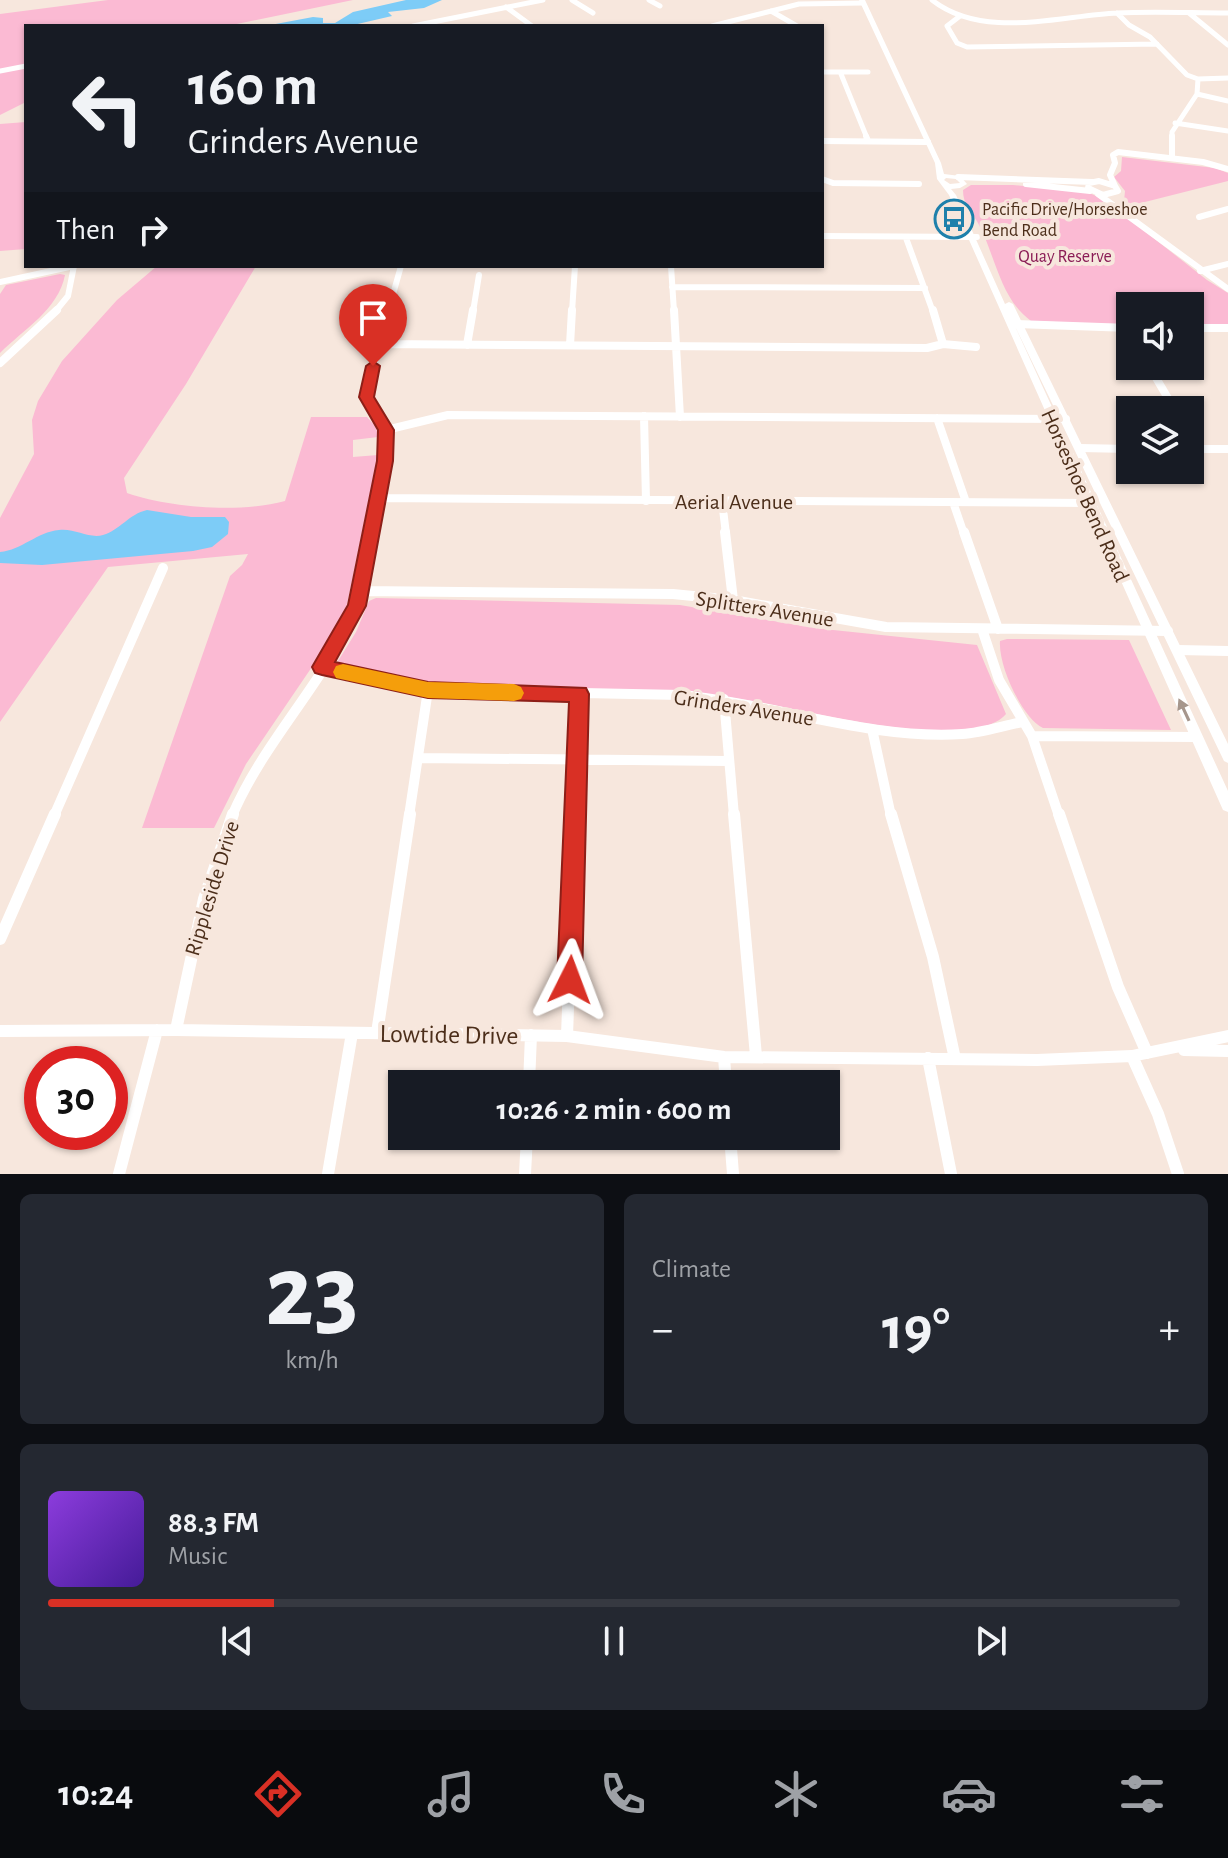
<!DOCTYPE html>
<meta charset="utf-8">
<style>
:root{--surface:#171b24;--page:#242831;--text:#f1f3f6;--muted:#9ea1a6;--line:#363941;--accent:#d93025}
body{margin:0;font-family:"Alegreya Sans",sans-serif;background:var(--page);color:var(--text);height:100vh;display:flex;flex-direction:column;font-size:30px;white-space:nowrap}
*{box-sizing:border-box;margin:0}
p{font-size:26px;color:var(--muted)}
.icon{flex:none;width:44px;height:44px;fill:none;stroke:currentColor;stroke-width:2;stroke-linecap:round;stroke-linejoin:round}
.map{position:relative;height:1174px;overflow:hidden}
.drawer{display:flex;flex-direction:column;gap:20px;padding:20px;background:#0d0f14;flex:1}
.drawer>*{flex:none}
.banner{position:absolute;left:24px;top:24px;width:800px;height:244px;border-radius:0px;box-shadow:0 2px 6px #0004;background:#171b24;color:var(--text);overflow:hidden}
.buttons{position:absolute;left:1116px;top:292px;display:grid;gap:16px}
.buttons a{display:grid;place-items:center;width:88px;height:88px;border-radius:0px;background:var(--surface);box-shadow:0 2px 6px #0004;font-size:40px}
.speed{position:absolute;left:24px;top:1046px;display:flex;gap:16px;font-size:40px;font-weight:700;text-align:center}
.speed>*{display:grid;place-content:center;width:104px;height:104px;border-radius:50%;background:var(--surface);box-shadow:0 2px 6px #0004;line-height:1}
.speed .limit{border:12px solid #d22;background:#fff;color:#111}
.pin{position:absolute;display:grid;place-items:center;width:68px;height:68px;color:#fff;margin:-82px -34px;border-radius:50% 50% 50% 0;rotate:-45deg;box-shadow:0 0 8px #0007}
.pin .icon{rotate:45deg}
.me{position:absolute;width:88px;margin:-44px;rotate:3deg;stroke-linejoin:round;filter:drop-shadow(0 0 6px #0008)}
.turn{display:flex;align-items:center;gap:28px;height:168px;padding:0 32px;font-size:36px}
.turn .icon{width:104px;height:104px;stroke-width:2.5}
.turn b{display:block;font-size:56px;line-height:68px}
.then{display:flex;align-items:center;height:76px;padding:0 32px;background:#0003;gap:16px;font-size:30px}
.big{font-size:60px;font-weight:600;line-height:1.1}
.drawer .tile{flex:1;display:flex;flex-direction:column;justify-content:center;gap:12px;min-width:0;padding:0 28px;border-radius:12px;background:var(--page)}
.drawer .dial{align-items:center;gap:0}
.dial b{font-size:104px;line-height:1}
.song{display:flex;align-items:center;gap:24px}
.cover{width:96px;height:96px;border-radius:12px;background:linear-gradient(135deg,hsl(270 70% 55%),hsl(260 70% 35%))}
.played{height:8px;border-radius:4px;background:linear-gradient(90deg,var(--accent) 20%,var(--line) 20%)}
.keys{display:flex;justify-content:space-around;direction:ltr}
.heat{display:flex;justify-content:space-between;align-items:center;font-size:44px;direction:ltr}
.drawer .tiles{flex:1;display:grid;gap:20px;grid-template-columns:1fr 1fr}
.tile:last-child{grid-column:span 2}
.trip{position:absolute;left:388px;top:1070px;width:452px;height:80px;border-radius:0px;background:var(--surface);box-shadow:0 2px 6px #0004;font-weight:600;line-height:80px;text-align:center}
.tabs{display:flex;height:128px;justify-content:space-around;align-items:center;background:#090b0e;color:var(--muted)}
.tabs .icon{width:56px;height:56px}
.tabs .active{color:var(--accent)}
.tabs b{font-size:36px;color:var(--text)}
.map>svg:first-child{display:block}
.green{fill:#fbbad3}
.water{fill:#7dccf7}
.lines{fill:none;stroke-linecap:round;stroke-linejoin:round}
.minor-far4{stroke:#fff;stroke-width:5}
.minor-far3{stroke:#fff;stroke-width:6}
.minor-far2{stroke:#fff;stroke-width:8}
.minor-far1{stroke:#fff;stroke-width:10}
.minor{stroke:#fff;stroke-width:12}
.tertiary{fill:#fff;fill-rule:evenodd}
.oneway{fill:#a6968c}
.route{fill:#d93025;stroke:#8d1f18;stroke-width:2}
.slow{fill:#f59e0b}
.labels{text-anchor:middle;stroke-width:8;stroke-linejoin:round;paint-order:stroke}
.far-poi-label{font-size:18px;fill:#4c2e1a;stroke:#f7e7dd;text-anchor:start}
.far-park-label{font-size:18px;fill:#8a1c56;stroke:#f7e7dd}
.street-label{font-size:22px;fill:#4c2e1a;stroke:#f7e7dd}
.near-street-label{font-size:26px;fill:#4c2e1a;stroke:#f7e7dd}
</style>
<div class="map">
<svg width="1228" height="1174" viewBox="0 0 1228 1174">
<rect width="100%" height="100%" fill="#f7e7dd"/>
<path class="green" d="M108 0H353L227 26H26V102L0 115V14Z
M26 122V249L0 251V124Z
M1122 157 1215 168 1228 173V181L1129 206 1124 201 1125 191 1114 177 1121 171Z
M971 185H1013L1087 192 1105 200 1207 280 1228 293V325H1190V306H1130V325L1031 321C1000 299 995 254 978 223 971 211 963 205 963 190Z
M157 266H256L186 384 124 478 127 493C170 508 241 513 285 501L311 417H367L376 427 378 437 353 440V457L378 455 347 605 335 633 246 764 214 828H142L230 576 242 565 248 554 108 567 0 722V518L34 454 32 420 38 401 62 361 117 300Z
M60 274 65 275C58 310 24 329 0 353V294L6 285Z
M376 598 680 605 814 628 977 645 1006 714C973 753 815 713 769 704 657 681 544 696 431 685 401 683 371 673 342 667L338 661 356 632 369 601Z
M1007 639 1129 640 1171 730 1043 728C1022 718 998 665 1000 641Z"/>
<path class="water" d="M406 0H442L424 8 388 12 392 16 349 26H265L313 17 323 18V23H335L353 12Z
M147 510 191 517H225L229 522 228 534 212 547 193 551 42 565 0 563V552C22 550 37 532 59 530 75 528 89 539 103 535 120 530 129 514 147 510Z"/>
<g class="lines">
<path class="minor-far4" d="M572 0 593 13
M649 0 660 6
M932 0C983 40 1058 16 1117 13 1154 11 1191 13 1228 13
M506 7 532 26
M771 11 797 26
M1117 13 1129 25 1150 37 1187 75 1198 79 1228 78
M1189 13 1228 45
M960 16 947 26 957 43 967 47 1157 44
M413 26 543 0
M712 26 799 4 863 3
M0 71 26 66
M822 72H868
M841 74 867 138
M1197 94 1228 101
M1175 123 1228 131
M1172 138V132L1197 94 1198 79"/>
<path class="minor-far3" d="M866 136 868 141
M1172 136V158
M822 141 928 142
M958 177 1092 182
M822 179 833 183 919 184
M1099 181 1115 186 1118 191 1103 195 1088 188 1089 183Z
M1026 184 1090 191
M1115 186 1110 175 1115 163 1113 155 1118 152 1203 162 1228 169
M1098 194 1228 289
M1199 217 1228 209
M822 236 977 237
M906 238 933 312
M671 266 674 312
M1200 271 1228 264
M0 282 74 266
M672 287 925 288
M55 312 68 296 74 266
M388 312 401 266
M473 312 479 275
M572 312 575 266"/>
<path class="minor-far2" d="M674 310 680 417
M933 310 943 344
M1013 324 1130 328
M1190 328H1228
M379 344 927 348 943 344 976 347
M467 345 473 310
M570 345 572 310
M0 363 57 310
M1149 366 1175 410
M644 416 646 501
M937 418 966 502
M386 430 448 415 1066 419
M1190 435 1198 449
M1080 448 1130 449
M1190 449H1228
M379 498 1090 503
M722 501 726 534
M953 502 964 534
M374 534 387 449 384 430 370 401 367 387 389 310"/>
<path class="minor-far1" d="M725 532 733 600
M964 532 998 629
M361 591 673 594 733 600 886 627 1168 631
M982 629 999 680 1032 736 1059 816
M1178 650 1228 651
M322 667 428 690 682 695C774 704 870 740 962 734 982 733 1002 726 1022 722
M724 699 734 816
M872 729 891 816
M1032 736 1196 737
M419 758 729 761
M54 816 163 568
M232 816C261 748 312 696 345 632 361 601 368 566 374 532
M409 816 428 690
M575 816 579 694"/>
<path class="minor" d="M734 814 756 1056
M891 814 933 957 955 1059
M1059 814 1118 987 1147 1053
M0 939 55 814
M176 1030 204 899 233 814
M0 1031 176 1030 567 1036 724 1057 1037 1060 1132 1056 1228 1036
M377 1033 410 814
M567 1036 575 814
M1184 1050 1228 1051
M1132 1056 1158 1114 1178 1174
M724 1057 726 1084
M928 1058 951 1174
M529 1084 531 1035
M730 1136 733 1174
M119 1174 157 1030
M328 1174 352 1033
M525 1174 527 1136"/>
<path class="tertiary" d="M859 0H865L941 163 944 174 960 176 967 184 960 188 951 189 956 195 1005 304 1009 302 1013 304 1228 744V763L1224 761 1013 322 1228 791V812L1223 810 949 195 937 179 935 163ZM946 178 956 179 960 183 950 184 944 180Z"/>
</g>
<defs><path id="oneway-solid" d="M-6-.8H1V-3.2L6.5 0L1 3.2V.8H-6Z" transform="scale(2)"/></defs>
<use class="oneway" href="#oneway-solid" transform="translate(1184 710) rotate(-115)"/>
<path class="route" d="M373 361 380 366 374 397 394 430 393 461 366 606 335 662 428 682 586 688 589 694 582 980 579 989 570 992 561 989 557 980 569 702 428 698 322 675 315 673 312 667 348 605 377 461 378 430 359 397 366 366Z"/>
<path class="slow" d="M343 664 428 682 514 684 521 687 524 693 521 699 514 701 428 698 336 678 333 672 336 666Z"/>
<defs>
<symbol id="bus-ring" viewBox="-11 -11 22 22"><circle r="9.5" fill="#f7e7dd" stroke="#1e80ab" stroke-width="1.5"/><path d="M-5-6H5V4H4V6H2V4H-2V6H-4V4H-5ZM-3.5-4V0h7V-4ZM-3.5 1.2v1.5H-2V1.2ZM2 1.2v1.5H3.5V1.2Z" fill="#1e80ab"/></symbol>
</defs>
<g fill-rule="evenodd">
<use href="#bus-ring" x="932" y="197" width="44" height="44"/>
</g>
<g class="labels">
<g class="far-poi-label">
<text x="982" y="215">Pacific Drive/Horseshoe<tspan x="982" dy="21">Bend Road</tspan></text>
</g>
<g class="far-park-label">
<text x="1065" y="262">Quay Reserve</text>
</g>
<g class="street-label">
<text transform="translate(1086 495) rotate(66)" y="8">Horseshoe Bend Road</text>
<text x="734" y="509">Aerial Avenue</text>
<text transform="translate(765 608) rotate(9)" y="8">Splitters Avenue</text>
<text transform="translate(744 707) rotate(9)" y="8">Grinders Avenue</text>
<text transform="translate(211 888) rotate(-73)" y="8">Rippleside Drive</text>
</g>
<g class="near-street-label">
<text transform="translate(449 1034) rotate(1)" y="9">Lowtide Drive</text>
</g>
</g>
</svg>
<div class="buttons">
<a><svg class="icon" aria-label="sound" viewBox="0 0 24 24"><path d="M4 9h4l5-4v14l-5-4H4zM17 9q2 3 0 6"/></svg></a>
<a><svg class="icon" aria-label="layers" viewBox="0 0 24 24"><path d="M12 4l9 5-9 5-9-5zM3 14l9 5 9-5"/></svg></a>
</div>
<div class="speed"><div class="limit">30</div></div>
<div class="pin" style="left:373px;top:366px;background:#d93025"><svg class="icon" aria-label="arrive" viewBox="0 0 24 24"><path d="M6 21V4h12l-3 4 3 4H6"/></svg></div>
<svg class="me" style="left:570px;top:980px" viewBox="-20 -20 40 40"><path d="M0-17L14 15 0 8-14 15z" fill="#d93025" stroke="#fff" stroke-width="4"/></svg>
<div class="trip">10:26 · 2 min · 600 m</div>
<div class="banner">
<div class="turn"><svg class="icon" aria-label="left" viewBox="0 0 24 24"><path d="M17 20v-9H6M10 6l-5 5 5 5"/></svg><div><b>160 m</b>Grinders Avenue</div></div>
<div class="then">Then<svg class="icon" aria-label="right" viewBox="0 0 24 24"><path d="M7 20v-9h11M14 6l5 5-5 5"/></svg></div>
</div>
</div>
<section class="drawer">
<div class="tiles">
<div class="tile dial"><b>23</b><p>km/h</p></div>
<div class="tile"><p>Climate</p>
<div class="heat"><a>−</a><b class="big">19°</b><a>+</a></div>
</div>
<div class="tile">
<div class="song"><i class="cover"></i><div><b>88.3 FM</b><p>Music</p></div></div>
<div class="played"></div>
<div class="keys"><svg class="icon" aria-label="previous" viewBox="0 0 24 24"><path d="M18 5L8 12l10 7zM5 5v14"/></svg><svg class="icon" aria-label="pause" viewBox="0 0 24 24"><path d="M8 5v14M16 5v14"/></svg><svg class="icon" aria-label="next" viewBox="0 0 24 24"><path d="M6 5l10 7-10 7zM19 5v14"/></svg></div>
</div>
</div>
</section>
<nav class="tabs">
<b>10:24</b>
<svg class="icon active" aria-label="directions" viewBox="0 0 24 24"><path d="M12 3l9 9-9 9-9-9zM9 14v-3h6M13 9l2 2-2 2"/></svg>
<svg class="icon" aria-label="music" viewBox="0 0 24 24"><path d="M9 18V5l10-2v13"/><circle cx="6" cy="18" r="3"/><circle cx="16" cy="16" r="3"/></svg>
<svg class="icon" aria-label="phone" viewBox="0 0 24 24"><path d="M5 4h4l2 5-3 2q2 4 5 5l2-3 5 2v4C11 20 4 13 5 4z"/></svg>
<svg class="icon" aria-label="climate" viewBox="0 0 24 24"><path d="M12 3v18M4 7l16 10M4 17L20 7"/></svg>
<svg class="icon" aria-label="car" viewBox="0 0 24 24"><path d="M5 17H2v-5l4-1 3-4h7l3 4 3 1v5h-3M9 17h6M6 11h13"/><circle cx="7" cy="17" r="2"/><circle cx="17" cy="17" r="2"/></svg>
<svg class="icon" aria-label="filters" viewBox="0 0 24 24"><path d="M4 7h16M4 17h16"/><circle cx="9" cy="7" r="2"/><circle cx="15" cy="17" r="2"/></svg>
</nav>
